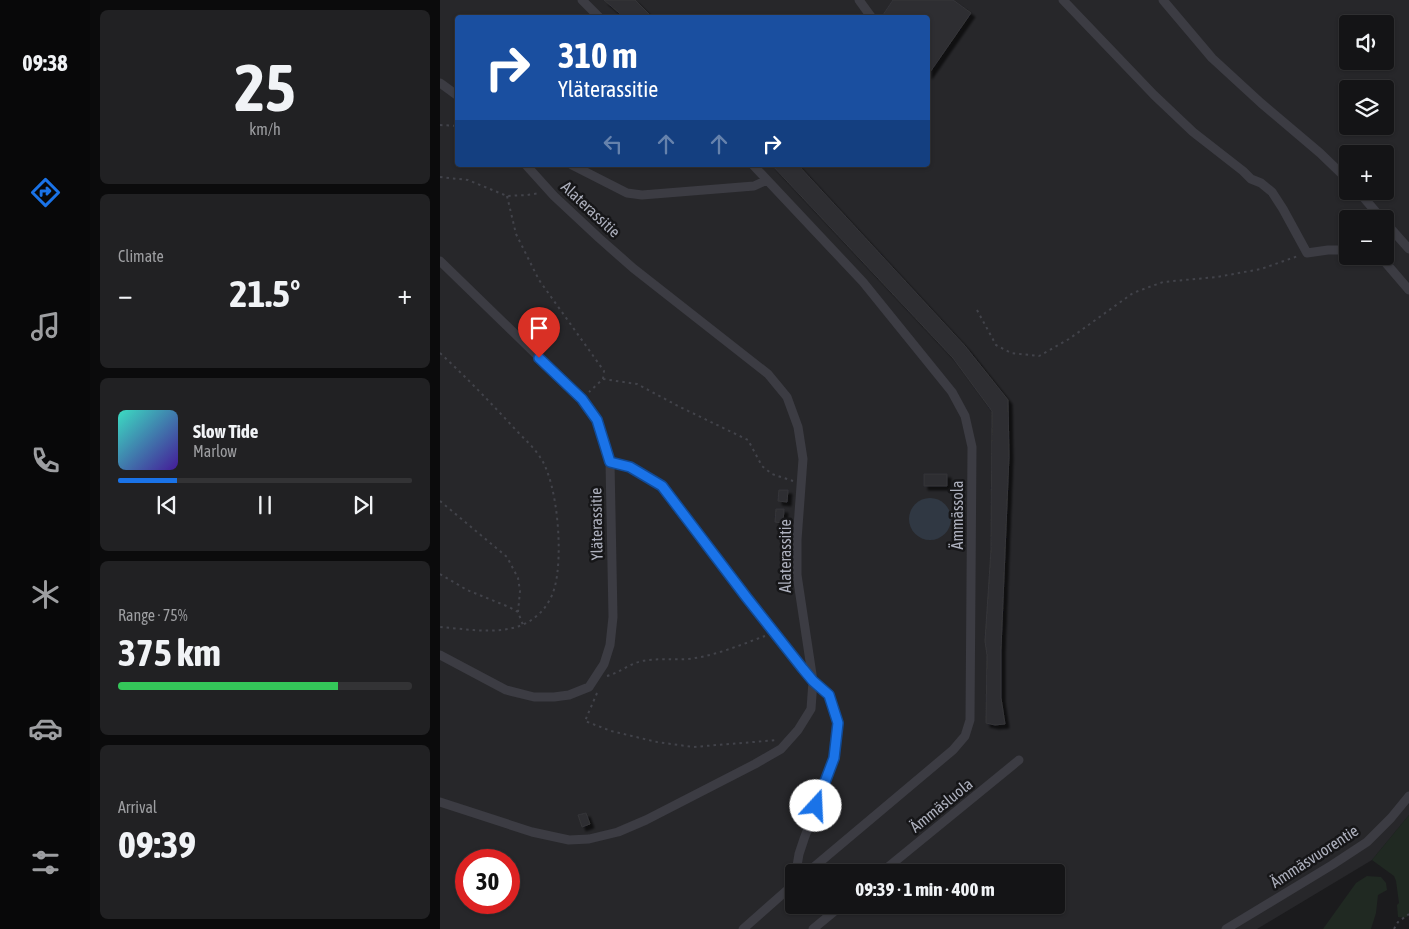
<!DOCTYPE html>
<meta charset="utf-8">
<style>
:root{--surface:#141416;--page:#212123;--text:#f1f3f6;--muted:#9d9ea1;--line:#333335;--accent:#1a73e8}
body{margin:0;font-family:"Asap Condensed",sans-serif;background:var(--page);color:var(--text);height:100vh;display:flex;flex-direction:column;font-size:19px;white-space:nowrap}
*{box-sizing:border-box;margin:0}
p{font-size:16px;color:var(--muted)}
.icon{flex:none;width:28px;height:28px;fill:none;stroke:currentColor;stroke-width:2;stroke-linecap:round;stroke-linejoin:round}
.map{position:relative;flex:1;overflow:hidden}
.details{display:flex;flex-direction:column;gap:10px;padding:10px;background:#0b0b0c;width:350px}
.details>*{flex:none}
.guide{position:absolute;left:15px;top:15px;width:475px;height:152px;border-radius:5px;box-shadow:0 1px 4px #0004,0 0 0 1px var(--line);background:#1a4fa0;color:#fff;overflow:hidden}
.controls{position:absolute;left:899px;top:15px;display:grid;gap:10px}
.controls a{display:grid;place-items:center;width:55px;height:55px;border-radius:5px;background:var(--surface);box-shadow:0 1px 4px #0004,0 0 0 1px var(--line);font-size:25px}
.speed{position:absolute;left:15px;top:849px;display:flex;gap:10px;font-size:25px;font-weight:700;text-align:center}
.speed>*{display:grid;place-content:center;width:65px;height:65px;border-radius:50%;background:var(--surface);box-shadow:0 1px 4px #0004,0 0 0 1px var(--line);line-height:1}
.speed .limit{border:8px solid #d22;background:#fff;color:#111}
.pin{position:absolute;display:grid;place-items:center;width:42px;height:42px;color:#fff;margin:-51px -21px;border-radius:50% 50% 50% 0;rotate:-45deg;box-shadow:0 0 5px #0007}
.pin .icon{rotate:45deg}
.me{position:absolute;width:55px;margin:-28px;rotate:20deg;stroke-linejoin:round;filter:drop-shadow(0 0 4px #0008)}
.turn{display:flex;align-items:center;gap:18px;height:105px;padding:0 20px;font-size:22px}
.turn .icon{width:65px;height:65px;stroke-width:2.5}
.turn b{display:block;font-size:35px;line-height:42px}
.lanes{display:flex;align-items:center;height:48px;padding:0 20px;background:#0003;justify-content:center;gap:25px;direction:ltr}
.lanes .off{opacity:.35}
.big{font-size:38px;font-weight:700;line-height:1.1}
.details .widget{flex:1;display:flex;flex-direction:column;justify-content:center;gap:8px;min-width:0;padding:0 18px;border-radius:8px;background:var(--page)}
.details .dial{align-items:center;gap:0}
.dial b{font-size:65px;line-height:1}
.song{display:flex;align-items:center;gap:15px}
.cover{width:60px;height:60px;border-radius:8px;background:linear-gradient(135deg,hsl(170 70% 55%),hsl(260 70% 35%))}
.played{height:5px;border-radius:2px;background:linear-gradient(90deg,var(--accent) 20%,var(--line) 20%)}
.keys{display:flex;justify-content:space-around;direction:ltr}
.heat{display:flex;justify-content:space-between;align-items:center;font-size:28px;direction:ltr}
.charge{height:8px;border-radius:4px;background:linear-gradient(90deg,#34c759 75%,var(--line) 0)}
.trip{position:absolute;left:345px;top:864px;width:280px;height:50px;border-radius:5px;background:var(--surface);box-shadow:0 1px 4px #0004,0 0 0 1px var(--line);font-weight:700;line-height:50px;text-align:center}
main{display:flex;flex:1;min-height:0}
.menu{display:flex;flex-direction:column;width:90px;justify-content:space-around;align-items:center;background:#080809;color:var(--muted)}
.menu .icon{width:35px;height:35px}
.menu .current{color:var(--accent)}
.menu b{font-size:22px;color:var(--text)}
.map>svg:first-child{display:block}
.built{fill:#27272a;fill-rule:evenodd}
.green{fill:#202922}
.water{fill:#303843}
.building{fill:#2e2e31;stroke:#353539;filter:url(#shadow)}
.lines{fill:none;stroke-linecap:round;stroke-linejoin:round}
.path{stroke:#42434a;stroke-width:2;stroke-dasharray:2.5 4;stroke-linecap:butt}
.minor{stroke:#3c3c43;stroke-width:9}
.route-casing{stroke:#114b97;stroke-width:12}
.route{stroke:#1a73e8;stroke-width:9}
.labels{text-anchor:middle;stroke-width:5;stroke-linejoin:round;paint-order:stroke}
.street-label{font-size:16px;fill:#adb0bd;stroke:#161618}
</style>
<main>
<nav class="menu">
<b>09:38</b>
<svg class="icon current" aria-label="directions" viewBox="0 0 24 24"><path d="M12 3l9 9-9 9-9-9zM9 14v-3h6M13 9l2 2-2 2"/></svg>
<svg class="icon" aria-label="music" viewBox="0 0 24 24"><path d="M9 18V5l10-2v13"/><circle cx="6" cy="18" r="3"/><circle cx="16" cy="16" r="3"/></svg>
<svg class="icon" aria-label="phone" viewBox="0 0 24 24"><path d="M5 4h4l2 5-3 2q2 4 5 5l2-3 5 2v4C11 20 4 13 5 4z"/></svg>
<svg class="icon" aria-label="climate" viewBox="0 0 24 24"><path d="M12 3v18M4 7l16 10M4 17L20 7"/></svg>
<svg class="icon" aria-label="car" viewBox="0 0 24 24"><path d="M5 17H2v-5l4-1 3-4h7l3 4 3 1v5h-3M9 17h6M6 11h13"/><circle cx="7" cy="17" r="2"/><circle cx="17" cy="17" r="2"/></svg>
<svg class="icon" aria-label="filters" viewBox="0 0 24 24"><path d="M4 7h16M4 17h16"/><circle cx="9" cy="7" r="2"/><circle cx="15" cy="17" r="2"/></svg>
</nav>
<section class="details">
<div class="widget dial"><b>25</b><p>km/h</p></div>
<div class="widget"><p>Climate</p>
<div class="heat"><a>−</a><b class="big">21.5°</b><a>+</a></div>
</div>
<div class="widget">
<div class="song"><i class="cover"></i><div><b>Slow Tide</b><p>Marlow</p></div></div>
<div class="played"></div>
<div class="keys"><svg class="icon" aria-label="previous" viewBox="0 0 24 24"><path d="M18 5L8 12l10 7zM5 5v14"/></svg><svg class="icon" aria-label="pause" viewBox="0 0 24 24"><path d="M8 5v14M16 5v14"/></svg><svg class="icon" aria-label="next" viewBox="0 0 24 24"><path d="M6 5l10 7-10 7zM19 5v14"/></svg></div>
</div>
<div class="widget"><p>Range · 75%</p><b class="big">375 km</b><div class="charge"></div></div>
<div class="widget"><p>Arrival</p><b class="big">09:39</b></div>
</section>
<div class="map">
<svg width="969" height="929" viewBox="0 0 969 929">
<defs>
<filter id="shadow"><feDropShadow dx="4" dy="4" stdDeviation="1" flood-color="#0009"/></filter>
</defs>
<rect width="100%" height="100%" fill="#1b1b1d"/>
<path class="built" d="M0 0H969V815L932 860 817 929H0ZM18 18H488V165H18ZM908 24H945V61H908ZM908 89H945V126H908ZM908 154H945V191H908ZM908 219H945V256H908ZM26 860H69V902H26ZM354 872H616V905H354Z"/>
<path class="green" d="M969 815V916L964 918 958 917 957 905 959 903 956 881 954 876 932 860Z
M927 876 941 877 946 883 947 890 938 895 936 913 931 929H883L916 883Z"/>
<path class="water" d="M469 519a21 21 0 1 1 42 0a21 21 0 1 1-42 0Z"/>
<path class="building" d="M164 0H195L213 18H185Z
M453 0H513L531 13 488 75V18H441Z
M332 165H358L525 346 568 400 569 456 561 649V698L565 724 555 725 546 723 547 655 545 641 551 550 552 411 513 358Z
M484 474H507V486H484Z
M339 490H348L347 502 338 501Z
M336 509H344L343 523 335 522Z
M146 813 150 824 142 827 138 815Z"/>
<g class="lines">
<path class="path" d="M0 125 18 126
M0 177 28 180 67 196 87 195 100 193
M67 196 76 234 99 280 164 371 163 379 149 392
M537 310 556 345 571 353 599 356 629 339 693 293 723 282 777 277 821 269 858 256
M0 353C26 377 50 402 74 428 83 438 93 446 100 457 118 483 123 555 115 586 111 603 99 618 82 625 58 635 26 629 0 627
M163 379 197 384 240 407 308 440 322 466 332 474 353 481
M0 501 67 557 78 578 80 591 78 612
M0 574 27 590 69 607 78 612 83 625
M167 676C179 673 189 664 202 661 217 658 232 660 248 659 275 656 300 645 325 636
M157 693 145 721 171 731 217 742 253 747 338 740
M954 929 958 922 969 914"/>
<path class="minor" d="M142 0 160 18
M419 0 432 18
M623 0 714 95 753 132 803 171 811 179 821 183 832 192 843 209 867 253 888 250H908
M723 0 772 58 821 103 880 153 908 180
M0 83 18 96
M132 165 187 193 202 195 314 186 327 180
M313 165 423 282 512 392 525 416 532 447 530 720 525 736 513 750 368 872
M918 191 942 219
M945 222 969 249
M936 256 945 262 969 290
M0 261 142 399 157 420 170 462 173 617 170 645 164 664 149 687 129 695 114 697H94L66 690 0 655
M170 462 190 467 222 486 307 598 373 681 389 695 398 723 394 758 364 839 359 854 356 872
M0 802 92 832 129 840 149 839 178 832 206 820 315 764 341 749 358 730 371 709 373 681 357 575V540L363 459 358 427 347 397 328 374 193 268 159 238 114 196 86 165
M442 872 579 760
M303 929 354 884
M373 929 402 905
M786 929 892 865 927 842 951 818 969 796"/>
</g>
<g class="lines">
<defs>
<path id="route" d="M99 358 142 399 157 420 170 462 190 467 222 486 307 598 363 669 373 681 389 695 398 723 394 758 376 806"/>
</defs>
<use href="#route" class="route-casing"/>
<use href="#route" class="route"/>
</g>
<g class="labels">
<g class="street-label">
<text transform="translate(151 209) rotate(43)" y="6">Alaterassitie</text>
<text transform="translate(517 515) rotate(-90)" y="6">Ämmässola</text>
<text transform="translate(156 524) rotate(-91)" y="6">Yläterassitie</text>
<text transform="translate(345 556) rotate(-90)" y="6">Alaterassitie</text>
<text transform="translate(501 805) rotate(-39)" y="6">Ämmäsluola</text>
<text transform="translate(874 856) rotate(-33)" y="6">Ämmäsvuorentie</text>
</g>
</g>
</svg>
<div class="controls">
<a><svg class="icon" aria-label="sound" viewBox="0 0 24 24"><path d="M4 9h4l5-4v14l-5-4H4zM17 9q2 3 0 6"/></svg></a>
<a><svg class="icon" aria-label="layers" viewBox="0 0 24 24"><path d="M12 4l9 5-9 5-9-5zM3 14l9 5 9-5"/></svg></a>
<a>+</a>
<a>−</a>
</div>
<div class="speed"><div class="limit">30</div></div>
<div class="pin" style="left:99px;top:358px;background:#d93025"><svg class="icon" aria-label="arrive" viewBox="0 0 24 24"><path d="M6 21V4h12l-3 4 3 4H6"/></svg></div>
<svg class="me" style="left:376px;top:806px" viewBox="-20 -20 40 40"><circle r="19" fill="#fff"/><path d="M0-13L10 11 0 6-10 11z" fill="#1a73e8"/></svg>
<div class="trip">09:39 · 1 min · 400 m</div>
<div class="guide">
<div class="turn"><svg class="icon" aria-label="right" viewBox="0 0 24 24"><path d="M7 20v-9h11M14 6l5 5-5 5"/></svg><div><b>310 m</b>Yläterassitie</div></div>
<div class="lanes"><svg class="icon off" aria-label="left" viewBox="0 0 24 24"><path d="M17 20v-9H6M10 6l-5 5 5 5"/></svg><svg class="icon off" aria-label="ahead" viewBox="0 0 24 24"><path d="M12 20V5M6 11l6-6 6 6"/></svg><svg class="icon off" aria-label="ahead" viewBox="0 0 24 24"><path d="M12 20V5M6 11l6-6 6 6"/></svg><svg class="icon" aria-label="right" viewBox="0 0 24 24"><path d="M7 20v-9h11M14 6l5 5-5 5"/></svg></div>
</div>
</div>
</main>
